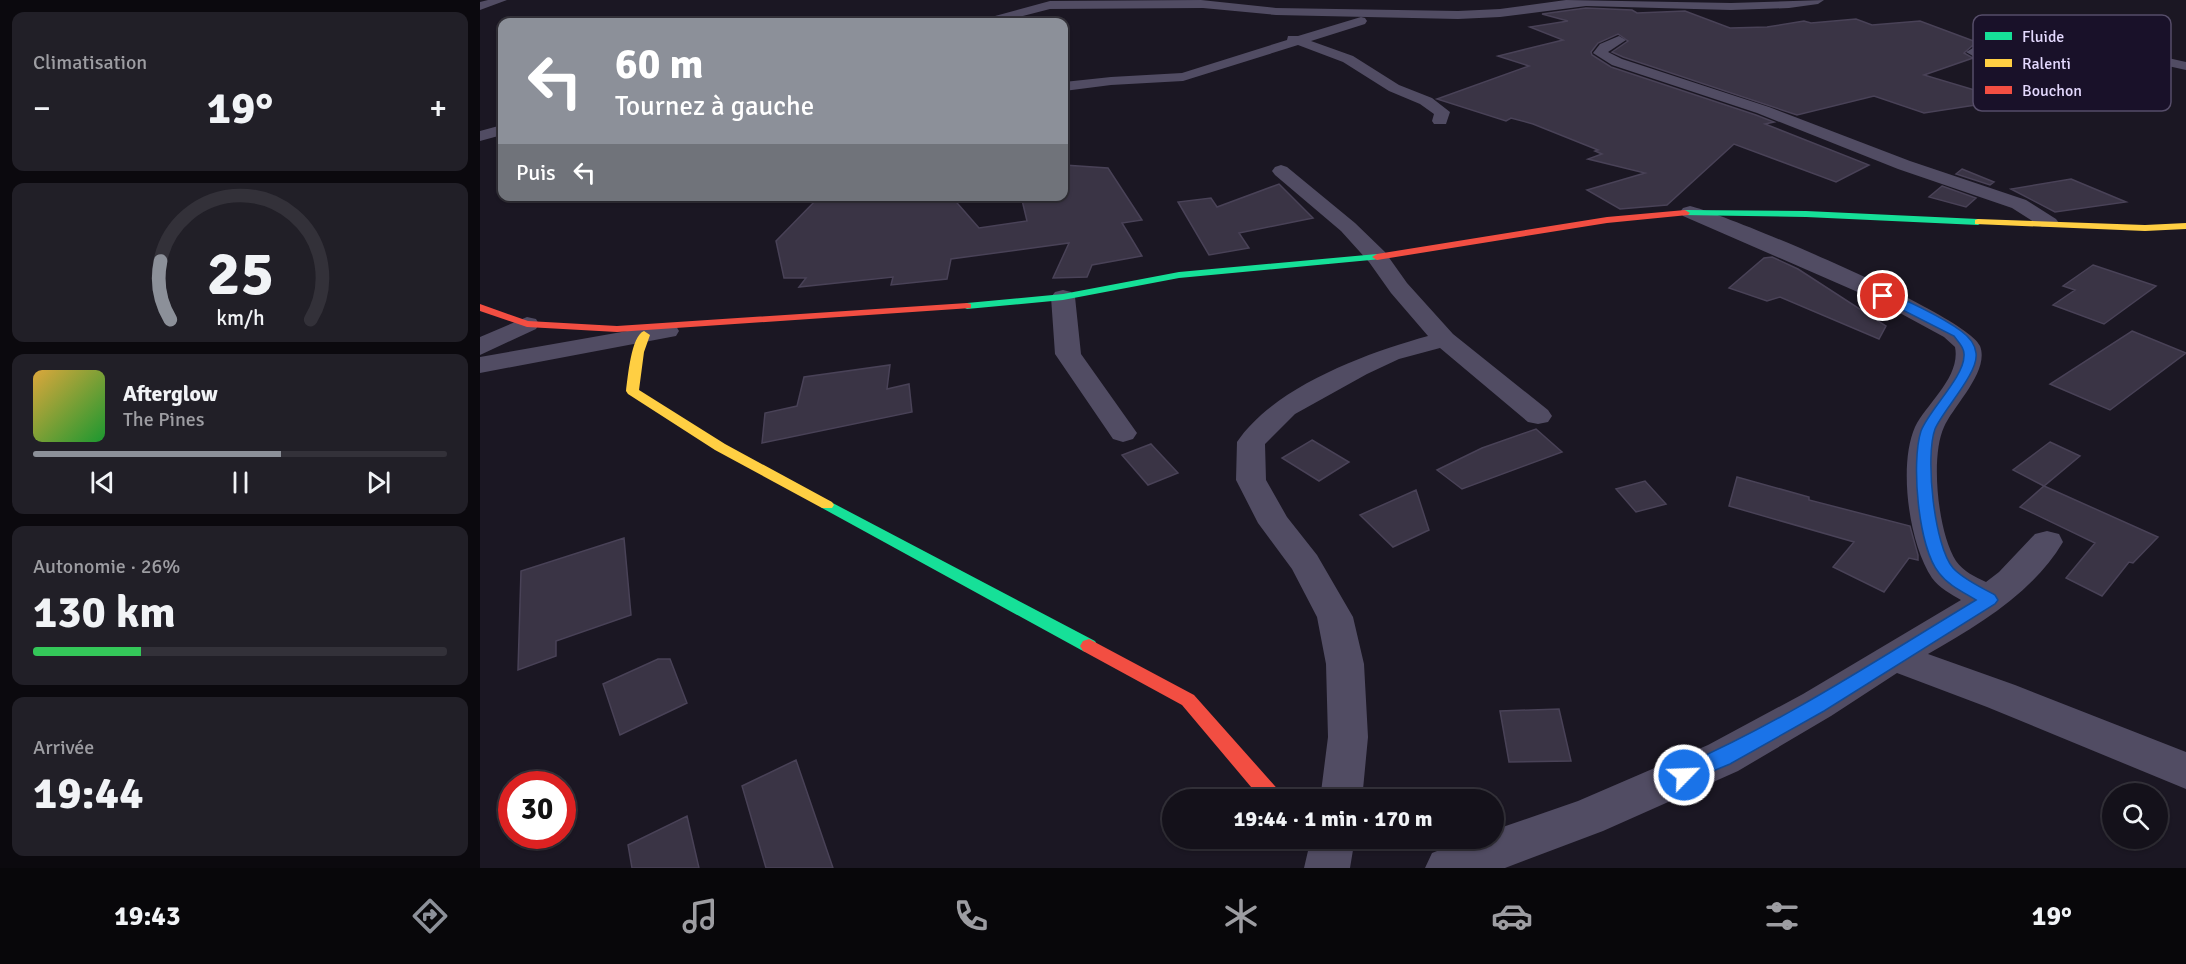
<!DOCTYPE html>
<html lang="fr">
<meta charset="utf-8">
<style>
:root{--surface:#14111a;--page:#211f27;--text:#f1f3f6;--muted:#9d9da2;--line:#333139;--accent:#8c9099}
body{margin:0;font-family:Signika,sans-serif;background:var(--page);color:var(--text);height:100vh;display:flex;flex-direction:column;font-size:22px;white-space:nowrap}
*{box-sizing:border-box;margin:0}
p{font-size:20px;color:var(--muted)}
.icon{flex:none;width:33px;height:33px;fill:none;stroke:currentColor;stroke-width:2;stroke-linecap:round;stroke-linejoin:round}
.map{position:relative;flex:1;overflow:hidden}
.panel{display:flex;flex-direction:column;gap:12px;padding:12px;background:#0b090e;width:480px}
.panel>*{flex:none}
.guide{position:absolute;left:18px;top:18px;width:570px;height:183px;border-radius:12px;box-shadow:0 2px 4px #0004,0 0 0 2px var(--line);background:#8c9099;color:#fff;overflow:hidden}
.controls{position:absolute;left:1622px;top:783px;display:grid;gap:12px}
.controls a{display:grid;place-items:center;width:66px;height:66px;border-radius:50%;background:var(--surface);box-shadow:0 2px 4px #0004,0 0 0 2px var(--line);font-size:30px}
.speed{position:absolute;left:18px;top:771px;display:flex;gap:12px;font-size:30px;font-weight:700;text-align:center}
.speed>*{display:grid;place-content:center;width:78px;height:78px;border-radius:50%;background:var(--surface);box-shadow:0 2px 4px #0004,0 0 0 2px var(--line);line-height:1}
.speed .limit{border:9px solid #d22;background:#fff;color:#111}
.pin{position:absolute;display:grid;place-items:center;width:51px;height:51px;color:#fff;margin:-26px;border:3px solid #fff;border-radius:50%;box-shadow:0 2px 6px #0007}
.me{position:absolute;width:66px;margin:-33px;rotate:66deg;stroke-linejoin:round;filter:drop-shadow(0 0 4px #0008)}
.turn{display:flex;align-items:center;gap:21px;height:126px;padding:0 18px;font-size:27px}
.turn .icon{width:78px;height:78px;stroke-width:2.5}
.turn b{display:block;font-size:42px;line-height:51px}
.then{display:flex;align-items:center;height:57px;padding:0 18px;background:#0003;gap:12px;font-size:22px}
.big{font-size:45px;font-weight:700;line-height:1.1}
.panel .tile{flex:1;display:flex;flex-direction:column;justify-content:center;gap:9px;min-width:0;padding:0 21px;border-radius:12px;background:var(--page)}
.panel .dial{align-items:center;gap:0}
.dial svg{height:156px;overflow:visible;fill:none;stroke:var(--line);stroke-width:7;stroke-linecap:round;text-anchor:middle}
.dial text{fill:var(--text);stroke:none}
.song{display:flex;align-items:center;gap:18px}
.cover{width:72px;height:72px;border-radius:9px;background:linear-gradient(135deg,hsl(40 70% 55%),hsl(130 70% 35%))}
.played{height:6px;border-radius:3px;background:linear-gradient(90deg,var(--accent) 60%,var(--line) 60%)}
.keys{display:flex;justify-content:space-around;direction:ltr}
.heat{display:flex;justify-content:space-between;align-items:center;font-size:33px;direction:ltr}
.charge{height:9px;border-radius:4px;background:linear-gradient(90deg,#34c759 26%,var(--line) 0)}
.trip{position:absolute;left:682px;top:789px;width:342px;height:60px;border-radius:30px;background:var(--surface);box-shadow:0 2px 4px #0004,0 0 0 2px var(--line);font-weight:700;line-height:60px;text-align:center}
.menu{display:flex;height:96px;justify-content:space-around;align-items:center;background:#08070a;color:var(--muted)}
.menu .icon{width:42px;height:42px}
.menu .current{color:var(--accent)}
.menu b{font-size:27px;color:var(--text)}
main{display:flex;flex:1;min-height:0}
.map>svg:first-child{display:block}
.building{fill:#3a3445;stroke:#494257;stroke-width:1.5}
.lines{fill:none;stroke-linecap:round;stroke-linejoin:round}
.street{fill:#514c63;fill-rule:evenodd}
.fast{fill:#16e098;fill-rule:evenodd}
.slow{fill:#ffcf43;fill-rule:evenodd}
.jam{fill:#f24e42;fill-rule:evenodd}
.route{fill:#1a73e8;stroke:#114b97;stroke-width:1.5}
.key{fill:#191129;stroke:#564d69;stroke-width:1.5}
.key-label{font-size:16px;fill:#e4d9fe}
</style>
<main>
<section class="panel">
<div class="tile"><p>Climatisation</p>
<div class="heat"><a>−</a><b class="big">19°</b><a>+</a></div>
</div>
<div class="tile dial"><svg viewBox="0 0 100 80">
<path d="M14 69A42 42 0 1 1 86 69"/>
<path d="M14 69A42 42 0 0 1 9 39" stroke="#8c9099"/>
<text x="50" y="56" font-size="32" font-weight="700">25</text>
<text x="50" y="72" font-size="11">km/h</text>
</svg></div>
<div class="tile">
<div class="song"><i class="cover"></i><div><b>Afterglow</b><p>The Pines</p></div></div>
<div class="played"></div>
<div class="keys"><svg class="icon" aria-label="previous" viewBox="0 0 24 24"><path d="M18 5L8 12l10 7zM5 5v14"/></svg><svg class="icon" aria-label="pause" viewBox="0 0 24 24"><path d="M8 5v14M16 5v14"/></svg><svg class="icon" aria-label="next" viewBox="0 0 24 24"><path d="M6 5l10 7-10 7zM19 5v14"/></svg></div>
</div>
<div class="tile"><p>Autonomie · 26%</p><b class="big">130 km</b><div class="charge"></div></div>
<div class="tile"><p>Arrivée</p><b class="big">19:44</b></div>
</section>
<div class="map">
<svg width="1706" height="868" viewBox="0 0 1706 868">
<rect width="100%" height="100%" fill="#1b1723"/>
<path class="building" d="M1106 8 1152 10 1157 13 1205 11 1250 28 1287 27 1324 21 1331 23 1376 19 1392 25 1440 21 1507 46H1492L1484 53 1493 58 1444 75 1528 100 1444 113 1394 96 1317 115 1143 57 1132 52 1148 41 1138 34 1118 43 1111 52 1112 55 1131 67 1276 115 1294 122 1285 124 1389 165 1356 182 1254 144 1187 205 1140 209 1107 190 1165 173 1108 159 1122 154 1115 151 1118 150 1053 124 1031 118 1026 121 957 99 1049 66 1018 56 1083 40 1050 27 1088 21 1062 14Z
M584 165 628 168 662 220 642 223 662 256 612 265 607 277 573 278 589 243 471 259 467 279 411 285 413 277 319 287 326 278H304L296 241 340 196H471L499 228 547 221 541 196H584Z
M1482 169 1514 182 1510 185 1476 174Z
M1591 179 1646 202 1575 212 1531 189Z
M799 184 833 218 759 233 769 248 729 255 698 202 731 198 737 207Z
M1462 186 1496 198 1486 207 1449 197Z
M1292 257 1318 269 1406 326 1399 339 1300 297 1287 301 1249 288 1284 258Z
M1613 265 1676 286 1624 324 1573 305 1595 290 1583 286Z
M1652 331 1706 353 1630 410 1570 384Z
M410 365 407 389 429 384 432 412 282 443 285 413 317 406 324 377Z
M1056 429 1082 452 982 489 957 470 1002 448Z
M832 440 869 462 839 481 802 458Z
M1570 442 1600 456 1564 486 1533 470Z
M671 444 698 473 668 485 642 455Z
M1257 477 1329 497V500L1430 526 1438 555V560L1429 558 1404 592 1353 567 1374 542 1249 506Z
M1165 481 1186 504 1156 512 1136 489Z
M1564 486 1678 537 1653 563 1649 562 1622 596 1586 578 1615 543 1540 507Z
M936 490 949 530 913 547 880 515Z
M144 538 151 615 76 641V656L38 670 41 571Z
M178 659H190L207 703 140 735 123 684Z
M1079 709 1091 761 1029 762 1020 711Z
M316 760 353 868H286L262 786Z
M207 816 219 868H152L148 845Z"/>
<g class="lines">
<path class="street" d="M8 0H27L0 10V2Z
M721 0 796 8 978 11 1020 9 1086 0 1251 3 1344 0 1338 4 1309 8 1251 10 1106 6 1020 17 978 19 796 15 723 8 570 9 520 22H502L504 19 570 1Z
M881 17 885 18 887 21 885 24 831 41 873 56 919 85 952 98 970 112 966 124H954L952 121 954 114 940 104 909 91 863 62 818 45 703 81 631 85 584 91V82L631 77 702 73 807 40 808 36H818Z
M1139 36 1146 40 1128 52 1142 59 1289 107 1430 161 1546 200 1576 219 1579 223 1576 227H1562L1532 208 1418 169 1277 113 1132 65 1113 53 1120 44Z
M1616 42 1706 62V70L1616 50 1549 56H1493L1486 52 1493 48H1549Z
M22 125V135L0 141V131Z
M801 165 807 167 875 223 905 252 927 283 973 334 1068 410 1072 416 1068 422 1058 424 1048 422 960 348 919 359 887 374 815 414 785 444 786 480 807 517 837 555 873 617 884 664 888 737 882 800H840L848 737 846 664 837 617 812 569 778 523 756 480 757 442C794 387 886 353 948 336L911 293 889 262 861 231 795 175 792 171 795 167Z
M1210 206C1251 216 1487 315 1500 346 1510 371 1473 406 1464 427 1450 457 1458 533 1476 561 1483 571 1495 577 1506 582L1519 572 1555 534 1567 531 1579 534 1583 542C1552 594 1498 625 1448 654L1535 685 1706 752V789L1507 707 1417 673 1351 716 1258 771 1123 831 1025 868H945L952 853 990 838H1014V830L1098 801 1228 745 1323 694 1481 600C1471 594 1459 588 1452 578 1429 544 1418 465 1435 427 1447 403 1481 377 1475 347L1464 337 1396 300 1203 216 1200 212 1203 208Z
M583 290 591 292 595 297 601 354 657 433 653 439 643 442 633 439 575 354 571 297 575 292Z
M47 317 56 319 59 324 56 329 0 355V337Z
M187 324 196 326 199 331 196 336 0 373V357Z
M831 838H875L870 868H824Z"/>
<path class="fast" d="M1205 210 1326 211 1498 219 1503 222 1498 225 1326 217 1202 215 1200 213Z
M897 254 902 257 901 259 699 278 583 300 487 309 481 306 487 303 583 294 699 272Z
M347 500 615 641 618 646 615 651 609 653 603 651 342 508 340 505 342 502Z"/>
<path class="slow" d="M1498 219 1665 225 1706 223V229L1665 231 1495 224V220Z
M164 331 170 335 164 352 159 390 245 444 352 502 354 505 352 508H342L235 450 148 394 146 391C148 377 151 336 164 331Z"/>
<path class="jam" d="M1205 210 1210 213 1208 215 1127 223 897 260 892 257 897 254 1127 217Z
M487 303 491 304V308L137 332 47 327 0 311V304L48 321 137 326Z
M609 639 714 695 802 794 805 800H782L702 705 603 651 600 646 603 641Z"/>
</g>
<path class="route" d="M1403 292C1422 297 1465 319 1481 331 1488 336 1495 344 1496 353 1499 373 1463 410 1455 429 1445 456 1454 546 1473 568 1484 580 1501 587 1515 595L1518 600 1515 604 1344 711 1250 764 1204 783 1197 781 1194 775 1197 768C1302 723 1398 659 1496 600 1483 592 1468 585 1459 573 1438 547 1431 462 1441 431 1449 410 1484 377 1484 356 1485 348 1478 342 1474 336L1399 298 1398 296Z"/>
<rect x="1493" y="15" width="198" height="96" rx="9" class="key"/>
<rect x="1505" y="32" width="27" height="8" fill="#16e098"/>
<rect x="1505" y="59" width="27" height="8" fill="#ffcf43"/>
<rect x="1505" y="86" width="27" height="8" fill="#f24e42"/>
<g class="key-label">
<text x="1542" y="42">Fluide</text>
<text x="1542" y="69">Ralenti</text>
<text x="1542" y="96">Bouchon</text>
</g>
</svg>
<div class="controls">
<a><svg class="icon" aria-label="search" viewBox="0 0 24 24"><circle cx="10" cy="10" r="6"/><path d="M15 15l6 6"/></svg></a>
</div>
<div class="speed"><div class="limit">30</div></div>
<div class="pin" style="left:1403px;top:296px;background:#d93025"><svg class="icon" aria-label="arrive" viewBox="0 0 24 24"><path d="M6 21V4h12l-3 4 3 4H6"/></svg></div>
<svg class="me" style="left:1204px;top:775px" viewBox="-20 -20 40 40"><circle r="17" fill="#1a73e8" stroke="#fff" stroke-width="3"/><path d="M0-11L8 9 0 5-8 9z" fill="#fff"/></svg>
<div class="trip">19:44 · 1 min · 170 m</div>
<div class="guide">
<div class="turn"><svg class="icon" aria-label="left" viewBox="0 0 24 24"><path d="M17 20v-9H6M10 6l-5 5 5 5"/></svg><div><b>60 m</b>Tournez à gauche</div></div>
<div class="then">Puis<svg class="icon" aria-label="left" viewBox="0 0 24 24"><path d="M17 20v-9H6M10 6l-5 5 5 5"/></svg></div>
</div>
</div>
</main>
<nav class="menu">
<b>19:43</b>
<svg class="icon current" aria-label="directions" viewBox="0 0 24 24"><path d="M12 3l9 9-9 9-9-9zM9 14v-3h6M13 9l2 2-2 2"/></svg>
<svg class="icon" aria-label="music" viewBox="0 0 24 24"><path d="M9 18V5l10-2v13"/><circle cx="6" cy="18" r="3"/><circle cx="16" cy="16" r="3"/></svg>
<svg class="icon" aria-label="phone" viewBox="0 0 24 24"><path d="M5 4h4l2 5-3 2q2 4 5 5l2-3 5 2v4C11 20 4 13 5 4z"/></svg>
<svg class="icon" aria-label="climate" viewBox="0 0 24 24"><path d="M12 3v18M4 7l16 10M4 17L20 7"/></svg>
<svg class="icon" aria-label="car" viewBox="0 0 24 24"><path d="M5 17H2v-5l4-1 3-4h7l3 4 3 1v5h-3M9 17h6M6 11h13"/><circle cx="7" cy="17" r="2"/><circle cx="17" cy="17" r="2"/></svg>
<svg class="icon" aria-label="filters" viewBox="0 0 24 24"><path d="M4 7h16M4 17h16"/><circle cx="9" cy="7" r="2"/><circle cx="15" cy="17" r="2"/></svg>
<b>19°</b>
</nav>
